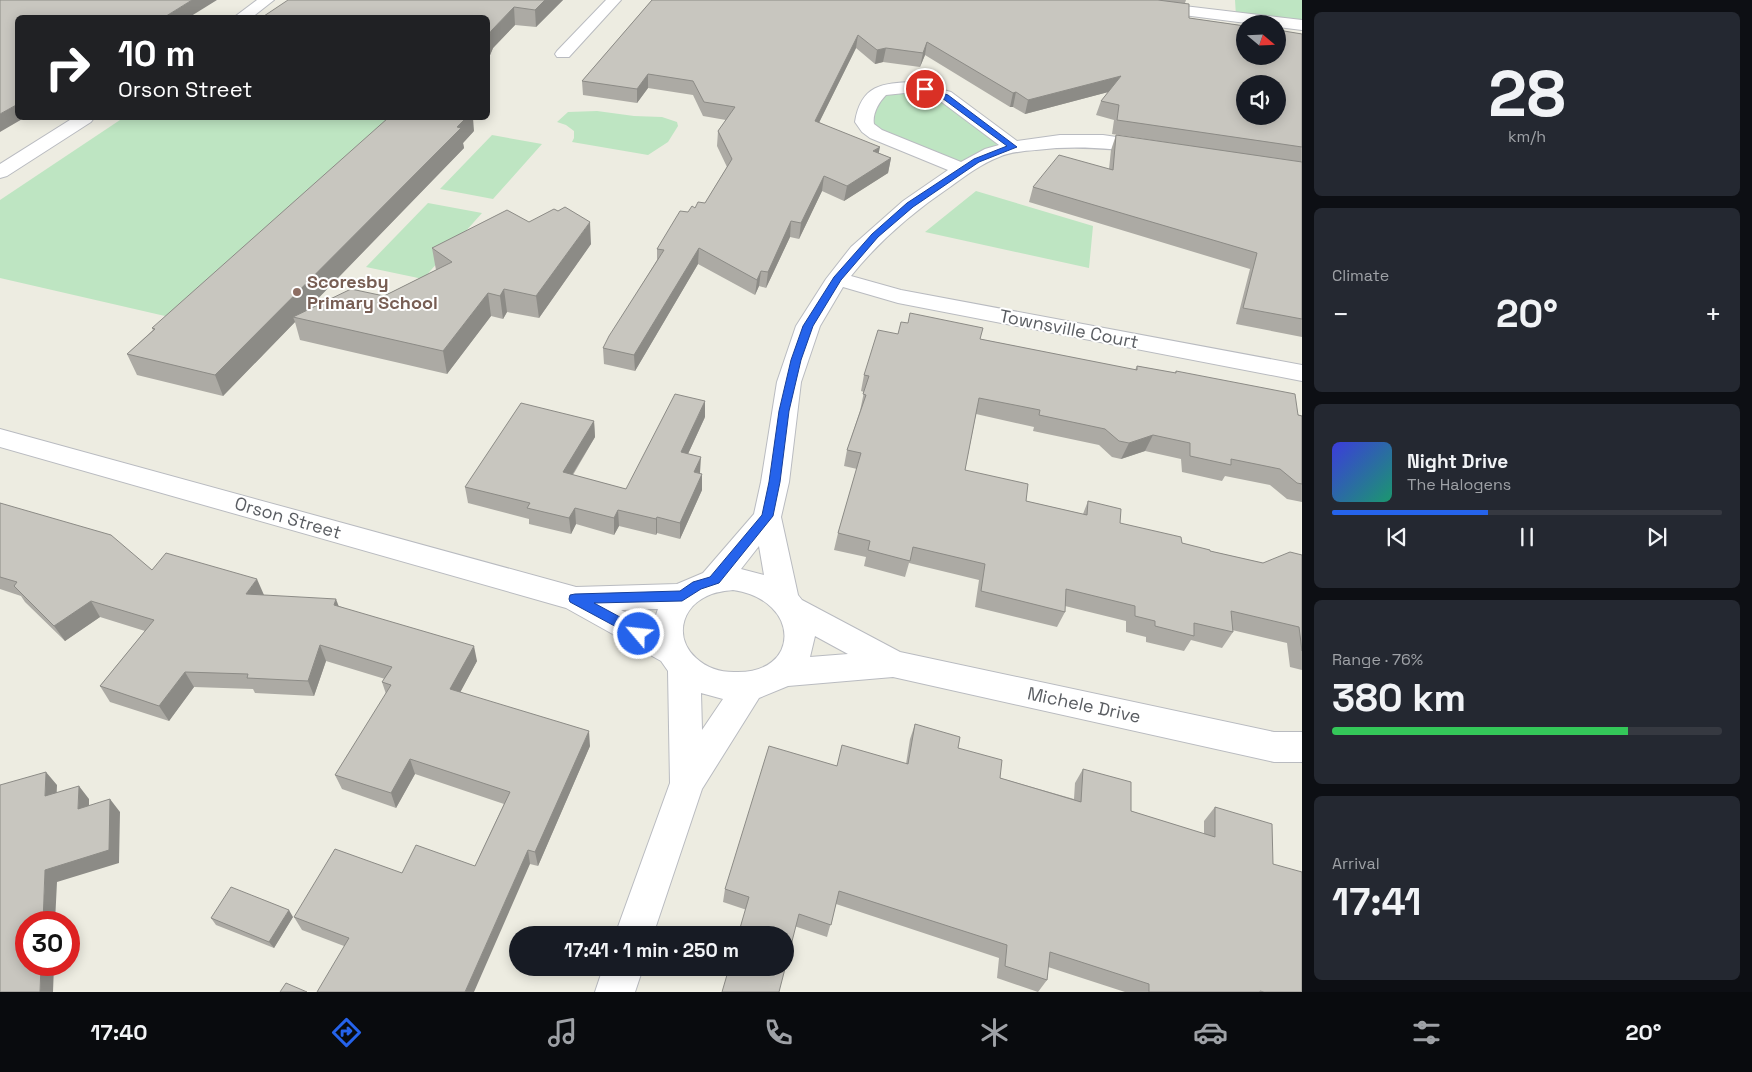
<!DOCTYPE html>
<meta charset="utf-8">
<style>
:root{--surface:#171b24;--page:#242831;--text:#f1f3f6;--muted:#9ea1a6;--line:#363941;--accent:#2563eb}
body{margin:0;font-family:"Space Grotesk",sans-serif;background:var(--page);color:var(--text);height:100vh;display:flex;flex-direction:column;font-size:19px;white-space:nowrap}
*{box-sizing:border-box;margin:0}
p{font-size:16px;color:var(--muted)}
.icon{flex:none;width:28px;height:28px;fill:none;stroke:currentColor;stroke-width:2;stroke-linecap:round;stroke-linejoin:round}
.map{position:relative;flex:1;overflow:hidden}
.panel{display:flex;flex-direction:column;gap:12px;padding:12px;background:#0d0f14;width:450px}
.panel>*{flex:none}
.guide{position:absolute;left:15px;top:15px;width:475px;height:105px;border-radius:8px;box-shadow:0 2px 12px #0003;background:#202124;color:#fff;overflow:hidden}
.needle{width:32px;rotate:109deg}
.fabs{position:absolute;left:1236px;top:15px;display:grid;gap:10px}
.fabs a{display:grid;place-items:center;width:50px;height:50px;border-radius:50%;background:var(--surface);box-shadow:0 2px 12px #0003;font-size:25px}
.speed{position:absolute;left:15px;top:911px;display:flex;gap:10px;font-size:25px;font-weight:700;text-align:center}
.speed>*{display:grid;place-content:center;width:65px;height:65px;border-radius:50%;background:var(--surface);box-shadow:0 2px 12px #0003;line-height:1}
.speed .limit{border:8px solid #d22;background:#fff;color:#111}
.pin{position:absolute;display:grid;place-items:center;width:42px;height:42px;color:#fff;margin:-21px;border:2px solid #fff;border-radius:50%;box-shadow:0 1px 5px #0007}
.me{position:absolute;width:55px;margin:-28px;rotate:298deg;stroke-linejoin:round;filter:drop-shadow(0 0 4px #0008)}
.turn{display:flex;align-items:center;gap:18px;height:105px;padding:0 20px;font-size:22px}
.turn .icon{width:65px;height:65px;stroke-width:2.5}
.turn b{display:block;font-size:35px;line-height:42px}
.big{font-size:38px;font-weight:600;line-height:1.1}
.panel .card{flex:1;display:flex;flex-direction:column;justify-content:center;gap:8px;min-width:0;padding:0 18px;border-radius:8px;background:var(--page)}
.panel .dial{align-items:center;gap:0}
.dial b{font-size:65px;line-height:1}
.song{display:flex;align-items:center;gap:15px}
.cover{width:60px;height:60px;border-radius:8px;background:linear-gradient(135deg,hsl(240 70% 55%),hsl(160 70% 35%))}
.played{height:5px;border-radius:2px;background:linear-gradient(90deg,var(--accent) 40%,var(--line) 40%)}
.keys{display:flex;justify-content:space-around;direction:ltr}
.heat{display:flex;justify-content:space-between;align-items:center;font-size:28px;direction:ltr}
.charge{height:8px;border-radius:4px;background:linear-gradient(90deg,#34c759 76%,var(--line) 0)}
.trip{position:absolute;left:509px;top:926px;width:285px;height:50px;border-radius:25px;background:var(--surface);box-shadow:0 2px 12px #0003;font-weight:600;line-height:50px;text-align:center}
.menu{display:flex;height:80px;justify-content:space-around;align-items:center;background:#090b0e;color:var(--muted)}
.menu .icon{width:35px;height:35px}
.menu .on{color:var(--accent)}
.menu b{font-size:22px;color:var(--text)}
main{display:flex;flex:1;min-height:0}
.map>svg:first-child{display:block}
.green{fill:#bee5c2}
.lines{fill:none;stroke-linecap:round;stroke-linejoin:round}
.minor-casing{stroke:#b9bbc0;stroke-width:2}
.minor{fill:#fff;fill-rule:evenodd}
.wall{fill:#acaaa4}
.shaded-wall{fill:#8c8b86}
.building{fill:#c8c6bf;stroke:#8c8b86;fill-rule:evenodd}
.route{fill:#2563eb;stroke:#184099}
.education-dot{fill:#8d6e63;stroke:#fff;stroke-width:2}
.labels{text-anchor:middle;stroke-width:4;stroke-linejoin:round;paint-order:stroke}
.education-label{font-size:18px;font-weight:bold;fill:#785e54;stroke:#fff;text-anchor:start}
.street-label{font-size:18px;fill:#5a5d62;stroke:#fff}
</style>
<main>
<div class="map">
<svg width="1302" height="992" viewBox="0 0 1302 992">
<rect width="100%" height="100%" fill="#edece1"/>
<path class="green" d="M1235 0H1302V25L1236 16Z
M925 89 1013 147 962 169 876 134 865 115 874 97Z
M597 111 634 116 662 117 677 122 678 126 668 142 648 155 572 142 574 138V131L566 125 557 122 568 112Z
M123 118H398L178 319 0 278V200Z
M492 135 542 144 493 199 440 189Z
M976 191 1093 226 1089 268 925 232Z
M428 203 482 213 423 279 366 267Z"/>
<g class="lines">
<defs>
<path id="minor" d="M257 0H274L251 18H233Z
M606 0H621L569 57H557L555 54 557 51Z
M1090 0H1134L1302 20V30L1278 27V24H1254L1097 4 1092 3Z
M914 82 951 92 1017 141 1060 135H1103L1150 142 1157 144 1159 148 1157 152 1150 154C1111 148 1075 145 1036 150 1024 151 1010 152 999 157 981 164 965 176 950 187 913 212 879 241 851 276L901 290 1302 365V381L898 303 843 287 820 326 801 382 789 482 781 517 798 595 802 600 900 652 1274 732H1302V762H1274L893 677 788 686 759 698 702 789 653 935H615L670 783 668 671 661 661 566 608 0 447V429L576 587 677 584 703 573 754 514 761 482 777 382 796 326 826 279 851 247 903 201 948 170 870 138 862 132 855 122C861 85 882 83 914 82ZM914 92 939 100 999 145 985 149 961 162 882 130 874 124C872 114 879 102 886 95ZM759 546 764 575 741 569ZM733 590C802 600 801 675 734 672 719 672 707 668 696 658 674 638 681 608 707 596 715 592 724 591 733 590ZM658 609 652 626 621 610ZM815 636 848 654 810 657ZM701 693 723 699 702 730Z
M73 118H94L91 122 7 176 0 178V164Z
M603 968H643L635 992H595Z"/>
</defs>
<use href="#minor" class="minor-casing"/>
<use href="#minor" class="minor"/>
</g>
<path class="wall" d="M288 0H563L536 27 515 25 493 48 488 60V18Z
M652 0H1186L1185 3 1189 18 1302 34V337L1236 324 1250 269 1029 202 1033 187 1109 169 1111 150 1116 135 1190 146 1112 134 1114 120 1096 115 1101 101 1108 92 1025 114 1013 107H1010L925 55 920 67 883 62 875 64 856 48 819 122 879 153 891 158 888 173 844 201 822 191 799 239 790 237 766 288 759 286 755 295 698 264 635 371 604 364 603 348 657 260V249L688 212 695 208 705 203 727 167 717 146 718 131 726 120 703 116 693 95 648 88 637 103 583 95 582 81Z
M474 131 463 143 464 148 306 311 384 296 436 270 432 248 529 222 591 244 539 318 507 312 503 319 491 316 447 374 300 340 295 322 223 396 137 375 127 354 153 330 152 328Z
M898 334 980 339 1135 370 1137 366 1175 373 1176 371 1302 416V502L1287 499 1270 485 1225 476 1222 481 1182 472 1181 459 1145 451 1121 459 1112 457 1099 445 1033 431 1034 427 976 414 965 470 1026 501 1083 514 1088 501 1120 523 1182 543 1210 551 1263 563 1302 555V670L1290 667 1287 643 1232 630 1233 632 1222 648 1191 640 1184 651 1146 642V637L1126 632V621L1065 606V612L1057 627 975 607 979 580 909 563 905 577 864 566 866 557 834 550 838 533 857 469 844 466 847 450 860 411 864 392 861 391 864 375Z
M705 417 688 454 700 473 702 490 680 539 657 533 656 535 619 526 614 535 576 524 571 534 529 524V519L468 503 465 487 594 421 595 437 573 475 626 489Z
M0 503 152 570 264 595 339 606 477 661 460 692 590 746 538 866 530 864 344 946 302 930 294 917 402 873 475 866 504 804 415 774 396 808 342 789 335 775 386 694 382 682 385 679 326 661 314 696 255 693 253 689 194 687 169 721 110 702 100 686 145 631 100 617 65 641 25 602 21 596 0 589Z
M915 724 958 748 1000 778 1074 799 1075 783 1083 769 1131 811 1204 834V821L1215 807 1273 864 1302 992H1125L1048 967 1047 980 1038 992 997 978 999 958 836 904 827 937 723 902 725 889 837 766 906 764 910 739Z
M293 917 274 948 216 925 211 918Z"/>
<path class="shaded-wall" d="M192 0H217L188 18H163Z
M545 0H563L536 27 535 10Z
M514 7 515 25 493 48 488 60V39L491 31Z
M858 35 856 48 813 135 815 121Z
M927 42 925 55 920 67 923 53Z
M886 48 883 62 875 64 877 50Z
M648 74V88L637 103V89Z
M1121 76 1116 90 1025 114 1028 100Z
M1016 92 1013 107H1010L1013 93Z
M18 104V118H24L0 132V114Z
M466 118H473L474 131 463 143 464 148 299 318 293 317 295 322 223 396 215 375Z
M880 147 877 161 873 151Z
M891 158 888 173 844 201 847 186Z
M824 176 822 191 799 239 801 223Z
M791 221 790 237 766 288 768 272Z
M590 222 591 244 539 318 536 296Z
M699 248 698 264 635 371 634 355Z
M761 271 759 286 755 295 757 280Z
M504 289 507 312 503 319 500 296Z
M488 293 491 316 447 374 443 351Z
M705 401V417L681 469V452Z
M594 421 595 437 564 488 563 472Z
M1153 435 1145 451 1121 459 1129 443Z
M701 457 700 473 694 472Z
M702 474V490L680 539V523Z
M575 508 576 524 571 534 569 518Z
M618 510 619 526 614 535V518Z
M657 517V533L656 535V519Z
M257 579 264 595 246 594Z
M336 599 342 615 334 605Z
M91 601 100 617 65 641 54 626Z
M320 645 326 661 314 696 308 681Z
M474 646 477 661 454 704 450 689Z
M185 672 194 687 169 721 159 706Z
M589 731 590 746 538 866 535 852Z
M410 759 415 774 396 808 391 793Z
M46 772 57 785 56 809 45 796Z
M79 786 89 799V821L78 809Z
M110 799 120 812 119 863 57 882 55 922H43L45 870Z
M528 850 530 864 474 992H465Z
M289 910 293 917 274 948 269 942Z
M41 965H54L53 992H40Z"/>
<path class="building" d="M0 0H192L163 18H18V104L0 114Z
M288 0H545L535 10 514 7 491 31 488 39V18H261Z
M652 0H1158L1189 4V18L1245 26V56H1278V30L1302 34V147L1117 120 1119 105 1101 101 1121 76 1028 100 1016 92 1013 93 927 42 923 53 886 48 877 50 858 35 815 121 880 147 873 151 891 158 847 186 824 176 801 223 791 221 768 272 761 271 757 280 699 248 634 355 603 348 609 336 664 250 657 249 680 211 688 212 692 206 695 208 698 202 705 203 732 159 718 131 735 107 704 102 693 81 648 74 637 89 582 81ZM1245 84H1278V116H1245Z
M388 118H466L457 127 461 128 215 375 127 354 155 329 152 328Z
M1116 135 1302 162V319L1243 308 1257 253 1033 187 1059 155 1113 170Z
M565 207 590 222 536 296 504 289 500 296 488 293 443 351 293 317 351 289 384 296 452 262 432 248 507 210 529 222 554 209 558 211Z
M910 313 983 328 980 339 1137 370V366L1176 373V371L1295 394 1298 415 1302 416V484L1297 483 1280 469 1231 459V465L1190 456V443L1153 435 1129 443 1119 441 1105 429 1039 415 1040 410 979 398 965 470 1028 484 1026 501 1087 515 1088 501 1121 509 1120 523 1181 537 1182 543 1210 550V551L1263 563 1290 552 1302 555V651L1299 627 1231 611 1233 632 1194 623V636L1155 626V621L1135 616V606L1066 589 1065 612 981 591 985 564 913 547 910 561 868 550 870 541 838 533 861 453 847 450 866 395 863 394 869 376 864 375 878 330 898 334 901 322 908 323Z
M675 394 705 401 681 452 701 457 694 472 702 474 680 523 657 517 656 519 618 510 614 518 575 508 569 518 527 508 530 503 465 487 521 403 594 421 563 472 626 489Z
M0 503 111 535 152 570 166 553 257 579 246 594 336 599 334 605 474 646 450 689 589 731 535 852 528 850 465 992H317L349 938 294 917 335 849 402 873 416 845 475 866 510 792 410 759 391 793 335 775 391 685 382 682 392 667 320 645 308 681 247 678 248 674 185 672 159 706 100 686 154 620 91 601 54 626 14 586 17 582 0 577Z
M915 724 960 737 958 748 1002 760 1000 778 1081 802 1083 769 1131 782V811L1215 837V807L1272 824 1273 864 1302 872V992H1264L1260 991V992H1149V984L1050 952 1047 980 1005 966 1007 945 839 891 831 925 799 914 779 992H722L729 968H785V935H738L749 897 725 889 769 746 837 766 842 745 908 764Z
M46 772 45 796 79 786 78 809 110 799 109 850 45 870 43 922H26V965H41L40 992H0V785Z
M231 887 289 910 269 942 211 918Z
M286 983 307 992H280Z"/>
<path class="route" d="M925 87 948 95 1017 147 979 162 913 207 878 237 841 280 813 326 801 360 789 411 780 482 773 516 719 583 701 589 682 601 594 603 644 630 646 634 644 637 639 639 635 637 570 602 569 599 570 595 575 594 680 591 693 582 710 577 762 515 769 482 779 411 791 360 803 326 834 277 872 234 907 203 974 159 1007 146 942 98 923 91V88Z"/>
<circle class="education-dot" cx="297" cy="292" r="5"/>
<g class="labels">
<g class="education-label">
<text x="307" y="288">Scoresby<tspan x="307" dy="21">Primary School</tspan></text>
</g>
<g class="street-label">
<text transform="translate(1069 329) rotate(11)" y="6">Townsville Court</text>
<text transform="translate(288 518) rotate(16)" y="6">Orson Street</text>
<text transform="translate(1084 705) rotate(12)" y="6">Michele Drive</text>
</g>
</g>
</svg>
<div class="fabs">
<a><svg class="needle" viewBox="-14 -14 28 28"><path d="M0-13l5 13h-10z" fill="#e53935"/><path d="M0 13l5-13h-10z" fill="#9ea1a6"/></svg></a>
<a><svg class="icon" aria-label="sound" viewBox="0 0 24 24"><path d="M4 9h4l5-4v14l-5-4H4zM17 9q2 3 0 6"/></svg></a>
</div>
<div class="speed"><div class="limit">30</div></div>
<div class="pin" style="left:925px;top:89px;background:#d93025"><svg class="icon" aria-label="arrive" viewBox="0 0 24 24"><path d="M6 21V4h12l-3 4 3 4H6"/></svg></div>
<svg class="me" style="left:639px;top:634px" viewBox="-20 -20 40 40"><circle r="17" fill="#2563eb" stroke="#fff" stroke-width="3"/><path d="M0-11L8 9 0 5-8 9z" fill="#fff"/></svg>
<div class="trip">17:41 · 1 min · 250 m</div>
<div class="guide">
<div class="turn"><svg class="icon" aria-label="right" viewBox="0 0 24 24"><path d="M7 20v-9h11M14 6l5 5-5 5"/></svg><div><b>10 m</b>Orson Street</div></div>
</div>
</div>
<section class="panel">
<div class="card dial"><b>28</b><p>km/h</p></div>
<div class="card"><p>Climate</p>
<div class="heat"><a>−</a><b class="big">20°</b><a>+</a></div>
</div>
<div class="card">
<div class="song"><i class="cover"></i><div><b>Night Drive</b><p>The Halogens</p></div></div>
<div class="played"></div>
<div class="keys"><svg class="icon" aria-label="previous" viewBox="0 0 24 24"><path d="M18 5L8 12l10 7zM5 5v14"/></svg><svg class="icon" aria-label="pause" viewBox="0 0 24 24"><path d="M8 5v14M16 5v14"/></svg><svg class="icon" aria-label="next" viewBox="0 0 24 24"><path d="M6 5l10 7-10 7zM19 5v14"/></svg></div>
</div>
<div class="card"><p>Range · 76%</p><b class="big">380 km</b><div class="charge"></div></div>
<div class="card"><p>Arrival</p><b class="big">17:41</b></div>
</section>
</main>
<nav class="menu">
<b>17:40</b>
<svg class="icon on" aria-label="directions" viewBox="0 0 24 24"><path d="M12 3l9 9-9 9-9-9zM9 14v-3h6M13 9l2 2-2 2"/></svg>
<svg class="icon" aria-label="music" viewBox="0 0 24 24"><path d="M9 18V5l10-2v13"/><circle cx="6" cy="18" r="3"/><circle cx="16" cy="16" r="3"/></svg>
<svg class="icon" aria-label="phone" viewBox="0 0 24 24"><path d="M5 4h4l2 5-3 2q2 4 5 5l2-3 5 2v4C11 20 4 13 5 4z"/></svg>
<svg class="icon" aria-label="climate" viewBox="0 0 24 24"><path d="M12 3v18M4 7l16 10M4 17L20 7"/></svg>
<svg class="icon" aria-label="car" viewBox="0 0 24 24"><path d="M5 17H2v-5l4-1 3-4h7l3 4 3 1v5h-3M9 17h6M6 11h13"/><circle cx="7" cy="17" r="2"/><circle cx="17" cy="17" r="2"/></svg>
<svg class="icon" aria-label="filters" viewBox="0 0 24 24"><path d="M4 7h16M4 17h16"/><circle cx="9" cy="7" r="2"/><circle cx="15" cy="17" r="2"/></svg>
<b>20°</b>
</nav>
